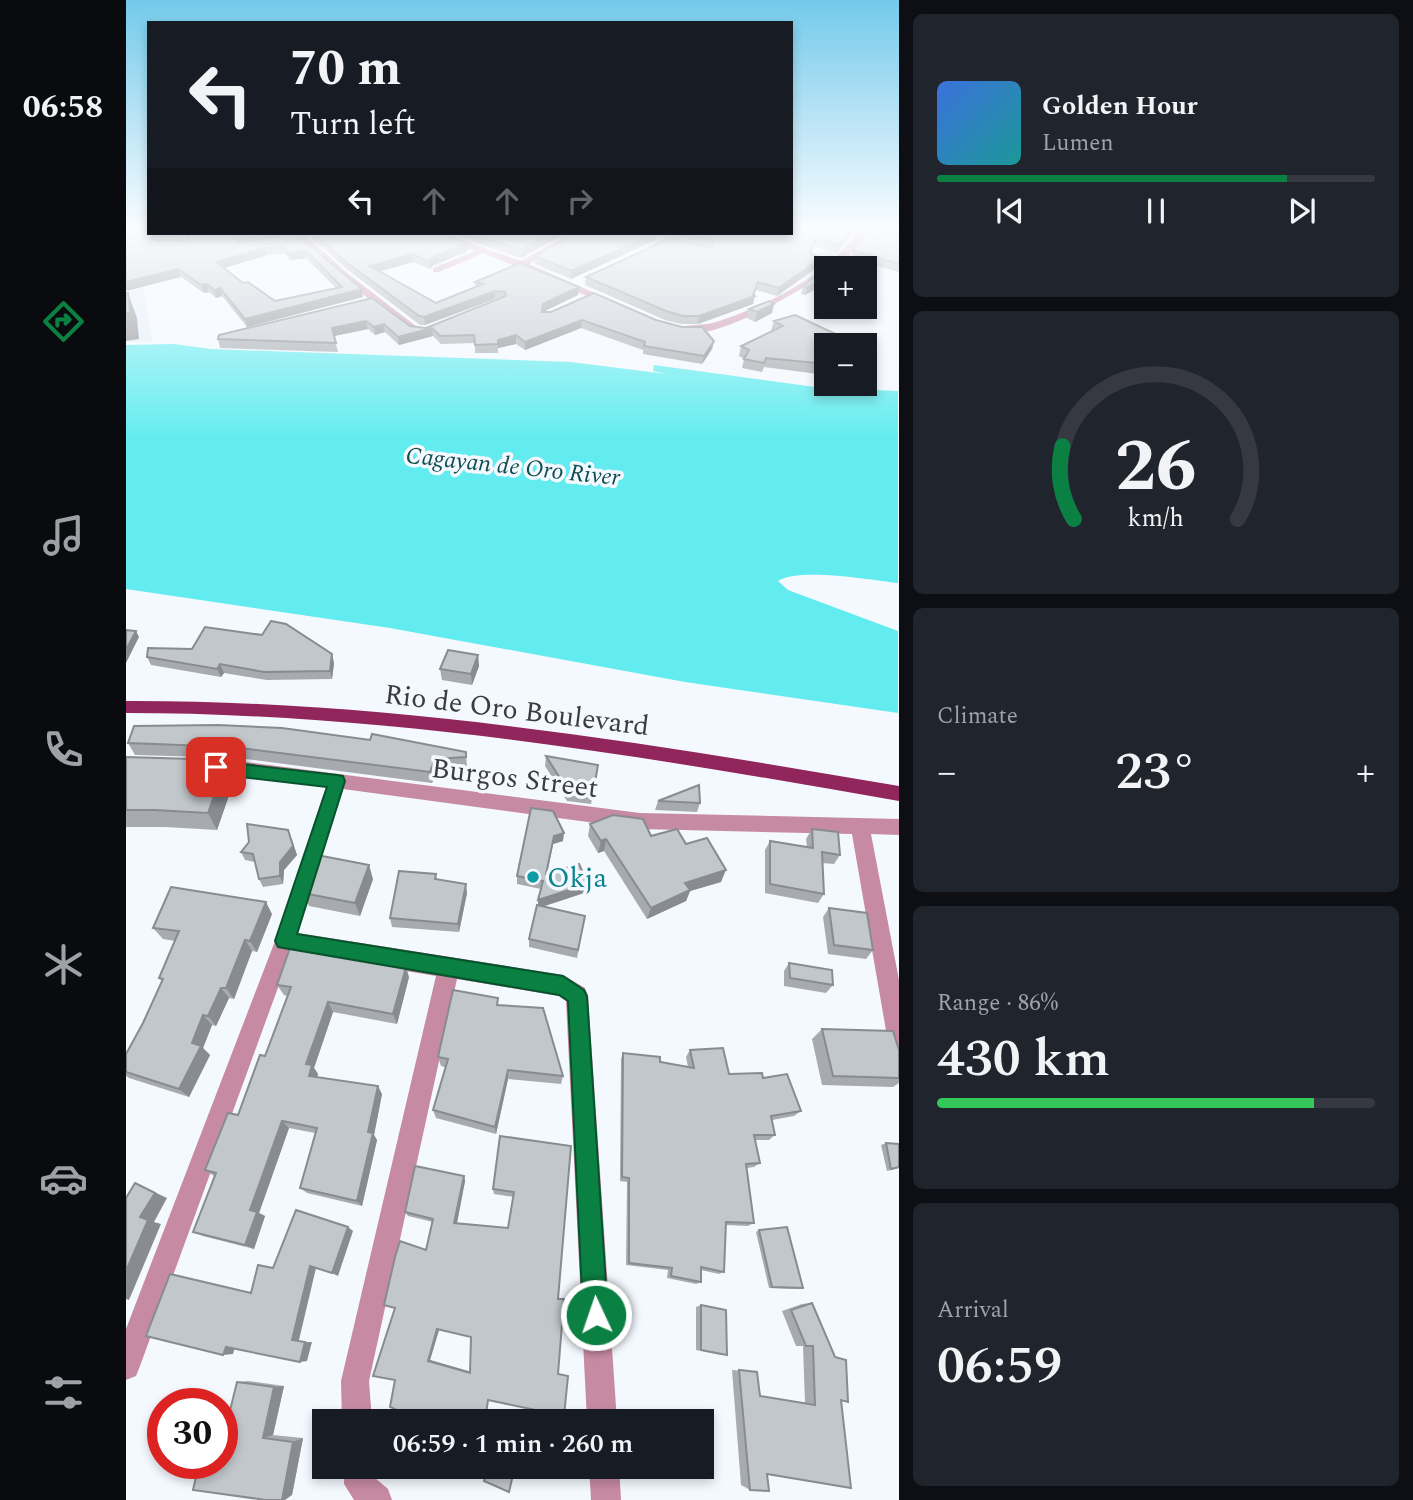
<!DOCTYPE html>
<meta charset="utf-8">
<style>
:root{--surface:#171b24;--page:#20242c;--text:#f1f3f6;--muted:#9ea1a6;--line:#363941;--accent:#0b8043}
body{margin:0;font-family:Spectral,serif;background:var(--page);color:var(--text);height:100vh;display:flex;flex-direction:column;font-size:26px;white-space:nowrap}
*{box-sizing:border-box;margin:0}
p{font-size:23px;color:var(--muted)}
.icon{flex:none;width:38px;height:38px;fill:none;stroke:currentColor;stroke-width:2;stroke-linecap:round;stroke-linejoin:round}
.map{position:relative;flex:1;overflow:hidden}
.sheet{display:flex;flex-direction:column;gap:14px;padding:14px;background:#0d0f14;width:514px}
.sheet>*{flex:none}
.banner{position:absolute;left:21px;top:21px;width:646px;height:214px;border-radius:0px;box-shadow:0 4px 10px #0003;background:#171b24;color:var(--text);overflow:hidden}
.controls{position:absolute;left:688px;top:256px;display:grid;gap:14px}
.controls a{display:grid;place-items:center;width:63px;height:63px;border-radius:0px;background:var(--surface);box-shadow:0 4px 10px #0003;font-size:35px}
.speed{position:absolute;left:21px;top:1388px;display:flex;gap:14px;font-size:35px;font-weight:700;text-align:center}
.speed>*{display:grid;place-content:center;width:91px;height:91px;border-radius:50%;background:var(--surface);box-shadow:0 4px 10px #0003;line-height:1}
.speed .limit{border:10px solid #d22;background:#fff;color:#111}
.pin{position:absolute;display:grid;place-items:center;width:60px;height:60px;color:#fff;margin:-30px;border-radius:14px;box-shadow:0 4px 10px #0006}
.me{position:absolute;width:77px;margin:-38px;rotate:357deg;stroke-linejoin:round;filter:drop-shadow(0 0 5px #0008)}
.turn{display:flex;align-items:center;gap:24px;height:147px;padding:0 28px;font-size:32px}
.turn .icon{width:91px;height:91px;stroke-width:2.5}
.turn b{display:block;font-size:49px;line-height:60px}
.lanes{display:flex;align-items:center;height:66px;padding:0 28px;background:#0003;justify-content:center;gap:35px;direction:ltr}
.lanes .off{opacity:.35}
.big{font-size:52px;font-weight:600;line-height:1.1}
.sheet .widget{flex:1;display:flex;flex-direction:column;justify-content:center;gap:10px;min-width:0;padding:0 24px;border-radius:10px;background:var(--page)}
.sheet .dial{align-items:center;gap:0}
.dial svg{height:182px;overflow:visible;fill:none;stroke:var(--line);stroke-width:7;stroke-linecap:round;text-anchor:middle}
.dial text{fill:var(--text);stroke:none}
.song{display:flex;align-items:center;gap:21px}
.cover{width:84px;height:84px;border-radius:10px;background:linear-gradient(135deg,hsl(220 70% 55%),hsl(180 70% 35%))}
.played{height:7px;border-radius:4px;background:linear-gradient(90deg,var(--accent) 80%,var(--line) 80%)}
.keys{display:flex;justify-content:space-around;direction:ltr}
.heat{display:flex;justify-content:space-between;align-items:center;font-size:38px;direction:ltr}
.charge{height:10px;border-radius:5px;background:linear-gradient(90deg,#34c759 86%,var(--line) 0)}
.trip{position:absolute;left:186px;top:1409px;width:402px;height:70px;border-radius:0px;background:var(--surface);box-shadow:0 4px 10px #0003;font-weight:600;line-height:70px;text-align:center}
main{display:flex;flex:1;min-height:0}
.tabs{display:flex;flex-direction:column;width:126px;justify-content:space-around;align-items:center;background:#090b0e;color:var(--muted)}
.tabs .icon{width:49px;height:49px}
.tabs .active{color:var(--accent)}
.tabs b{font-size:32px;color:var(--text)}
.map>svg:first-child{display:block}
.built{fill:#e4eef9}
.water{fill:#63ecef}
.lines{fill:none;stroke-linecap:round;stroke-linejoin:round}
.minor{fill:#c78aa3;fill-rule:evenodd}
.major{fill:#91265c;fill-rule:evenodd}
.wall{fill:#a7abaf;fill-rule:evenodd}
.shaded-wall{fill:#888b8f}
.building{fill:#c2c7cc;stroke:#888b8f;stroke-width:2;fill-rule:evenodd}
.route{fill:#0b8043;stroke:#07532c;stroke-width:2}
.culture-dot{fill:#0f9aa8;stroke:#f4f9ff;stroke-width:2.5}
.labels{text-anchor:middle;stroke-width:7;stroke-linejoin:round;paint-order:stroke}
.far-water-label{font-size:24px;font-style:italic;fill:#114e4f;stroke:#f4f9ff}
.street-label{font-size:28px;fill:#3a3c3e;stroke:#f4f9ff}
.culture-label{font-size:28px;fill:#0d838f;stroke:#f4f9ff;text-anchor:start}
</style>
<main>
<nav class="tabs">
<b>06:58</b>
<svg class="icon active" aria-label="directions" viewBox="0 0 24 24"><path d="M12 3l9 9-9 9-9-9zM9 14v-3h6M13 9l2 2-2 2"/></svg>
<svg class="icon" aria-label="music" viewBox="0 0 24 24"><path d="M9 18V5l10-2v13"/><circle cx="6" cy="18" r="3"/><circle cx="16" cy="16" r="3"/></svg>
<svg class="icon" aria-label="phone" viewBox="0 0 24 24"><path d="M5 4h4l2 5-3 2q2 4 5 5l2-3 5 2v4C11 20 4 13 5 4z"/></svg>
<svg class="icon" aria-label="climate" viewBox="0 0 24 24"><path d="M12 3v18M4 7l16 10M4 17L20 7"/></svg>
<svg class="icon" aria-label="car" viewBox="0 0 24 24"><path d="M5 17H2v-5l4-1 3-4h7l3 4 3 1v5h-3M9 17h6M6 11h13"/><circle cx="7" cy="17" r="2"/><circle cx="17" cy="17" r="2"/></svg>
<svg class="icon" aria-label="filters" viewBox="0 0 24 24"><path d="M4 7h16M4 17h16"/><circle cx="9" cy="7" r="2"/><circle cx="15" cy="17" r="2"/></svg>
</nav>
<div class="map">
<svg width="773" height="1500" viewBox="0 0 773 1500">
<rect width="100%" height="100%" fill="#f4f9ff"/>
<path class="built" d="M16 282 27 341 0 342V284Z"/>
<path class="water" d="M48 344 85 349 445 362 540 374 527 371 528 365 689 387 772 391V583C747 580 671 567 652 581L662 590 772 631V713L559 682 264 628 0 589V345Z"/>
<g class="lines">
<path class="minor" d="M733 230H741C731 245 719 268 700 268V273C674 291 578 349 549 330 559 323 578 326 590 322 643 305 702 275 733 230Z
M168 233H177L220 272 291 327H308V331L295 334 283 331 214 276Z
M303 233H314L395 261 436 238H442V242L403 264 491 303 483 305 357 253 313 272H307V268L349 251Z
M553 233H563L530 249 523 247Z
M80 760 112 761 514 813 773 819V835L745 834 773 980V1053L765 1050 762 1042 726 834 514 829 217 789 172 933 437 975 459 988 462 996 491 1421H461L440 1001 433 996 331 979 243 1381 246 1421H216L215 1381 310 976 165 952 14 1366 10 1376 0 1380V1329L149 941 200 787 74 772 71 767 74 762Z
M218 1466H248V1477L262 1489 266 1500H228L218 1484Z
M463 1466H493L495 1500H465Z"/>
<path class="major" d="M0 701C260 700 517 742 773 786V801C517 756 261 713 0 713Z"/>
</g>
<path class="wall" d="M665 229H731L710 253 688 246 685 254 695 258 693 266 651 296 630 290 628 296 627 304 572 324H555L539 320 459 285 460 277 585 249 557 239 558 233H665Z
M754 229H773V235Z
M164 233 112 242 114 243 166 233 237 297 121 327 96 296 90 298 83 292 78 293 55 277 31 240 62 241ZM159 254 164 260 180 258 210 288 149 301 117 283 98 268 141 255Z
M180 233H314L342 243V251L306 266 304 269 287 262 253 271 310 303 350 287 349 282 453 287 452 295 417 312 530 320 588 341 586 349 576 364 517 354V350L455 328 399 350 390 344 372 348V353H349V343L315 344 307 336 273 345 259 332 249 335 242 329 208 336 212 352 94 348 92 339 246 298 284 326 300 328 372 299H369L299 325H294L222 270Z
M321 233H530L529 240 445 279 409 264V256L443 237 442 235 435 236 395 258Z
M773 237V272L725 258 727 250Z
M700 269 679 295 675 294 677 286Z
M623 309 646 313 629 322 621 318Z
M648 321 700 345V375L638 367 636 372 616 368 618 359 613 356 615 346 646 331 645 330Z
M352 655 353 666 346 685 316 680 314 669Z
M21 657 208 663 206 679 141 680 98 673 95 677 25 665Z
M244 740 340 752 341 768 310 770 306 783 112 758 9 755 2 743Z
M420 756 472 765 465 804 441 801 419 766Z
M0 757 109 778 91 830 39 827H0Z
M532 801 574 803 571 812 529 810Z
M405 808 437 841 427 844 421 874 461 892 416 907 459 916 451 958 403 947V939L412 906 415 889 391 884V876Z
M464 824 560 844 595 882 564 891 560 901 521 919 478 851 472 853 462 836Z
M686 829 714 855 708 864 696 863 698 894 692 903 639 893V850L644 841 681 847 680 839Z
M166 839 171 855 158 870 157 884 137 887 133 879 129 862 119 860 115 852Z
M310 874 311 880 341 893 333 932 266 927 264 918Z
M247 879 234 916 183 906 177 893Z
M703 908 747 950 740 959 702 954 697 917Z
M146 914 131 952 126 951 108 999 103 998 90 1026 86 1025 77 1048 84 1055 63 1097 3 1078 0 1076V1054L17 1023 36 981 33 978 49 941 37 939 27 928Z
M663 963 707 985 700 993 658 986V971Z
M283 977 271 1024 207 1012 188 1068 192 1074 191 1077 256 1094 248 1135 251 1140 236 1206 181 1193 174 1188 189 1133 163 1128 133 1213 139 1216 128 1249 77 1236 67 1232 88 1176 79 1170 112 1115 139 1056 161 996 158 995 151 985Z
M372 1005 437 1076 435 1084 382 1079 370 1134 310 1118 307 1110 319 1067 315 1066 312 1057Z
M696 1029 773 1050V1083L767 1087 696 1085 686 1039Z
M564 1050 603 1074 637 1078 675 1111 668 1116 646 1120 649 1135 643 1140H629L634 1163 628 1167 621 1168 628 1223 622 1226 600 1225 598 1272 593 1274 575 1270V1282L570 1284 541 1278 542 1270 500 1265 501 1182 494 1181 495 1059 497 1053 562 1067 560 1057Z
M760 1143 773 1168 761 1171 755 1145Z
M445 1146 363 1400 297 1421 300 1250 307 1222 282 1216 279 1212 338 1176 339 1181 331 1224 382 1228 388 1197 368 1194 367 1189ZM313 1330 345 1337 344 1372 304 1360Z
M633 1230 677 1288 673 1289 643 1288 630 1232Z
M686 1303 722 1402 715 1401 624 1490 615 1485 606 1370 631 1372 634 1396 679 1403 677 1346H670L656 1311 676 1304Z
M575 1305 601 1355H595L570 1350V1307Z
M122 1381 158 1386 147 1435 177 1438 166 1495 72 1468 86 1463 91 1464 111 1382Z"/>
<path class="shaded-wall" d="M727 229H731L710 253 713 245Z
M120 233H164L110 242 107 238 109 235Z
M427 233H435V236L395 258V250Z
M530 233 529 240 445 279V271Z
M342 243V251L306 266 304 269 303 262 305 258Z
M139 248 141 255 92 270 90 262Z
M179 250 180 258 164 260 163 253Z
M286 254 287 262 245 274 244 266Z
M695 258 693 266 651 296 653 288Z
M52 269 55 277 0 291V282Z
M700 277V284L679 295 681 287Z
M632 282 628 297 629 296 627 304 572 324 573 316Z
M81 284 83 292 78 293 75 285Z
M453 287 452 295 417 312V304Z
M94 288 96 296 90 298 88 290Z
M236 289 237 297 121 327 119 319Z
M369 291V299L299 325 298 317Z
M2 293 11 318 13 339 0 341V313Z
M648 304 646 313 629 322 631 312Z
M456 320 455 328 399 350V342Z
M240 321 242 329 208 336 206 328Z
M258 324 259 332 249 335 248 327Z
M306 328 307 336 273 345 272 337Z
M390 335V344L372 348V340Z
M588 341 586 349 576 364 578 356Z
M10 631 13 637 0 663V650Z
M206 654 208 663 206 679 204 671Z
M352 655 353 666 346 685 345 674Z
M94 664 98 673 95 677 91 669Z
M309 759 310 770 306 783 304 772Z
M101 760 109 778 91 830 82 813Z
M162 830 171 855 158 870 157 884 154 876V862Z
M438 833 437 841 427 844 419 882 428 836Z
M480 839 478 851 472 853 475 841Z
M243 865 247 879 234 916 229 903Z
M600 870 595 882 564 891 560 901 521 919 525 908 559 883Z
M340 884 341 893 333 932 332 924Z
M462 884 461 892 412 908V900Z
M140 902 146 914 131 952 124 941Z
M119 940 126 951 108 999 100 988Z
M280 967 283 977 271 1024 267 1014Z
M95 988 103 998 90 1026 82 1016Z
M202 1002 207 1012 188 1068 192 1074 189 1084 183 1076 180 1064Z
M77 1015 86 1025 77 1048 84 1055 63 1097 53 1089 66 1043Z
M382 1070V1079L370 1134 369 1127Z
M252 1086 256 1094 248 1135 251 1140 236 1206 231 1201 242 1132Z
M156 1121 163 1128 133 1213 139 1216 128 1249 119 1245 124 1210Z
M338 1176 339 1181 330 1227 328 1223Z
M9 1183 41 1198 28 1222 35 1224 3 1300 0 1299V1271L14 1217Z
M222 1227 227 1231 212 1276 206 1273Z
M184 1266 190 1268 173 1340H166Z
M311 1329 313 1330 304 1360 346 1372 344 1373 302 1361Z
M179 1342H186L181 1361 174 1362Z
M100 1347H109L107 1354 97 1355Z
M158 1386 147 1435 137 1438 148 1387Z
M177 1438 166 1495 159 1500H156L167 1442Z"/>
<path class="building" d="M0 229H20L31 240 62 241V234L72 233H120L109 235 107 238 114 243 169 233 236 289 119 319 94 288 88 290 81 284 75 285 52 269 0 282ZM158 247 163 253 179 250 216 287 149 301 122 282 117 283 90 262 139 248Z
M665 229H727L713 245 690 238 684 253 695 258 653 288 632 282 627 295 629 296 573 316H557L540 311 460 277 545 238 587 249 586 241 561 233H665Z
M742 229H746L773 237V264L727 250Z
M187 233H314L342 243 305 258 303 262 286 254 244 266 310 303 357 284 349 282 394 263 453 287 417 304 416 312H425L468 293 530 320 556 327H576L588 341 578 356 518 346 519 342 456 320 399 342 390 335 372 340V344L349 345 348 335 314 336 306 328 272 337 258 324 248 327 240 321 206 328 210 343 92 339 93 335 246 298 284 326 300 328 380 296 379 292 369 291 298 317 293 316 220 262Z
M343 233H427L395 250Z
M445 233H530L445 271 409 256 444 237Z
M700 269V277L681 287 677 286Z
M0 293H2L4 313H0Z
M643 301 648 304 631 312 623 309Z
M669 315 733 345H700V364L640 358 638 363 618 359 623 350 615 346 657 326 648 321Z
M145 621 160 624 206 654 204 671 138 672 94 664 91 669 21 657 22 648 66 649 79 627 136 635Z
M0 630 10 631 0 650Z
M322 650 352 655 345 674 314 669Z
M92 725 156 728 244 740 246 734 340 752V757L309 759 304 772 107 747 2 743 8 726Z
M420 756 472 765 467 794 442 791Z
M0 757 101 760 82 813 28 810H0Z
M573 785 574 803 532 801Z
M405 808 427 811 438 833 428 836 420 874 453 864 462 884 412 900 417 881 391 876Z
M487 815 517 819 525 836 551 829 560 844 581 838 600 870 559 883 564 890 525 908 480 839 475 841 464 824Z
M121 824 162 830 167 846 154 862V876L133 879 127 854 115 852 123 842Z
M686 829 712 832 714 855 696 852 698 894 644 884V841L687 848Z
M191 855 243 865 229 903 177 893Z
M273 871 310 874 309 879 340 884 332 924 264 918Z
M45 887 140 902 124 941 119 940 100 988H95L82 1016 77 1015 66 1043 75 1046 53 1089 0 1072V1054L17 1023 37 979 33 978 53 931 27 928Z
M411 905 459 916 452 950 403 939Z
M703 908 741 913 747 950 708 945Z
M165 945 280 967 267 1014 202 1002 180 1064 186 1065 183 1076 252 1086 242 1132 247 1133 231 1201 174 1188 191 1128 156 1121 124 1210 131 1212 119 1245 67 1232 90 1173 79 1170 102 1113 112 1115 134 1055 139 1056 165 987 151 985Z
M663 963 706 970 707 985 664 978Z
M327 990 372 998 371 1005 417 1008 437 1076 382 1070 369 1127 307 1110 322 1059 312 1057Z
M696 1029 767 1031 773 1050V1078L707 1076Z
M597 1048 603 1074 636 1073 637 1078 661 1074 675 1111 645 1116 649 1135H628L634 1163 620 1164 628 1223 600 1222 598 1272 575 1267V1282L545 1276 546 1268 503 1263V1178L496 1177 497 1053 534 1057V1062L568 1068 564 1050Z
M374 1136 445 1146 432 1299H438L432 1374 442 1376 438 1416 362 1400 359 1421H297L264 1407 269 1380 247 1376 269 1308 258 1305 269 1257 274 1241 300 1250 307 1219 279 1212 289 1166 338 1176 328 1223 382 1228 388 1192 367 1189ZM311 1329 345 1337 344 1373 302 1361Z
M760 1143 773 1144V1167L765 1169Z
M9 1183 29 1193 14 1217 22 1220 0 1271V1198Z
M170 1210 222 1227 206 1273 184 1266 166 1340 179 1342 174 1362 100 1347 97 1355 20 1336 44 1274 125 1293 132 1265 147 1268Z
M661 1227 677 1288 646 1287 633 1230Z
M686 1303 709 1357 720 1360 722 1402 715 1400 725 1488 641 1474 643 1491 624 1490 613 1370 631 1372 634 1396 689 1405 687 1346H680L665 1310Z
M575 1305 600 1310 601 1355 575 1350Z
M111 1382 148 1387 137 1438 167 1442 156 1500H140L67 1490 72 1468 89 1471 91 1463H96V1443Z
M362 1466H389L383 1492 358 1481Z"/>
<linearGradient id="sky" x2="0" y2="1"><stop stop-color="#73caeb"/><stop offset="0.52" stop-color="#fafcff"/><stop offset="1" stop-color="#fafcff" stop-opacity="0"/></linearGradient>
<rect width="773" height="440" fill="url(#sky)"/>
<path class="route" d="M90 761 211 775 217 776 219 781 171 934 437 976 458 990 461 996 482 1315 479 1324 470 1327 461 1324 457 1315 442 1001 433 995 152 947 149 941 201 787 90 774 81 767Z"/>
<circle class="culture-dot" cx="407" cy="877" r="7"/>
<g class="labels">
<g class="far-water-label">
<text transform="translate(387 466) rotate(6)" y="8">Cagayan de Oro River</text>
</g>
<g class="street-label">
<text transform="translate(391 709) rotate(7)" y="10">Rio de Oro Boulevard</text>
<text transform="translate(389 777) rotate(7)" y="10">Burgos Street</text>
</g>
<g class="culture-label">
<text x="421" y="887">Okja</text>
</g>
</g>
</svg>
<div class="controls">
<a>+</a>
<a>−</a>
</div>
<div class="speed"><div class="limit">30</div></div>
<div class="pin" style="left:90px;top:767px;background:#d93025"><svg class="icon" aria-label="arrive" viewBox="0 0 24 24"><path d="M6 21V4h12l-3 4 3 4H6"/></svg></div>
<svg class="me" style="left:470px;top:1315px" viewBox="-20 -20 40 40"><circle r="17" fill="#0b8043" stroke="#fff" stroke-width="3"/><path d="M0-11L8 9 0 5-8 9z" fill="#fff"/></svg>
<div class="trip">06:59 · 1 min · 260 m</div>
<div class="banner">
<div class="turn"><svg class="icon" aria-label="left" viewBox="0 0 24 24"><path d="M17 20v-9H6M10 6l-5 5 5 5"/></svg><div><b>70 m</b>Turn left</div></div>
<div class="lanes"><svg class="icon" aria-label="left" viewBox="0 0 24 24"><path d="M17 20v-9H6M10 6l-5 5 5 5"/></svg><svg class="icon off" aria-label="ahead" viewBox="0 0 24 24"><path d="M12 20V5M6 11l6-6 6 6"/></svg><svg class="icon off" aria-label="ahead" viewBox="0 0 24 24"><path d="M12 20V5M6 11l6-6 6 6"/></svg><svg class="icon off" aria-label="right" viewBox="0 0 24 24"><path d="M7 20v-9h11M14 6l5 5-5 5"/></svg></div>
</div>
</div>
<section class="sheet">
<div class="widget">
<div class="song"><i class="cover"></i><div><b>Golden Hour</b><p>Lumen</p></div></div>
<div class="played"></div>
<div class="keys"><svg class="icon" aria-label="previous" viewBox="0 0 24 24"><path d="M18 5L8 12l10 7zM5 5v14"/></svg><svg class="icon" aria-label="pause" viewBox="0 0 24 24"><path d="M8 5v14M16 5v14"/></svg><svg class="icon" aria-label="next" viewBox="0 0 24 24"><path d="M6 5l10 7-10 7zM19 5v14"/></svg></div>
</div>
<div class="widget dial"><svg viewBox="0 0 100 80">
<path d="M14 69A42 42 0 1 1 86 69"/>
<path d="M14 69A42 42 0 0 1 9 37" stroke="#0b8043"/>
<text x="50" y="56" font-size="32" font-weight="700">26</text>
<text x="50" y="72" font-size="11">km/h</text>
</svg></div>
<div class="widget"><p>Climate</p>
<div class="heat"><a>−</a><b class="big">23°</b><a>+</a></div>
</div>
<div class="widget"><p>Range · 86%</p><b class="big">430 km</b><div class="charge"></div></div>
<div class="widget"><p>Arrival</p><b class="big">06:59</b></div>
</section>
</main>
